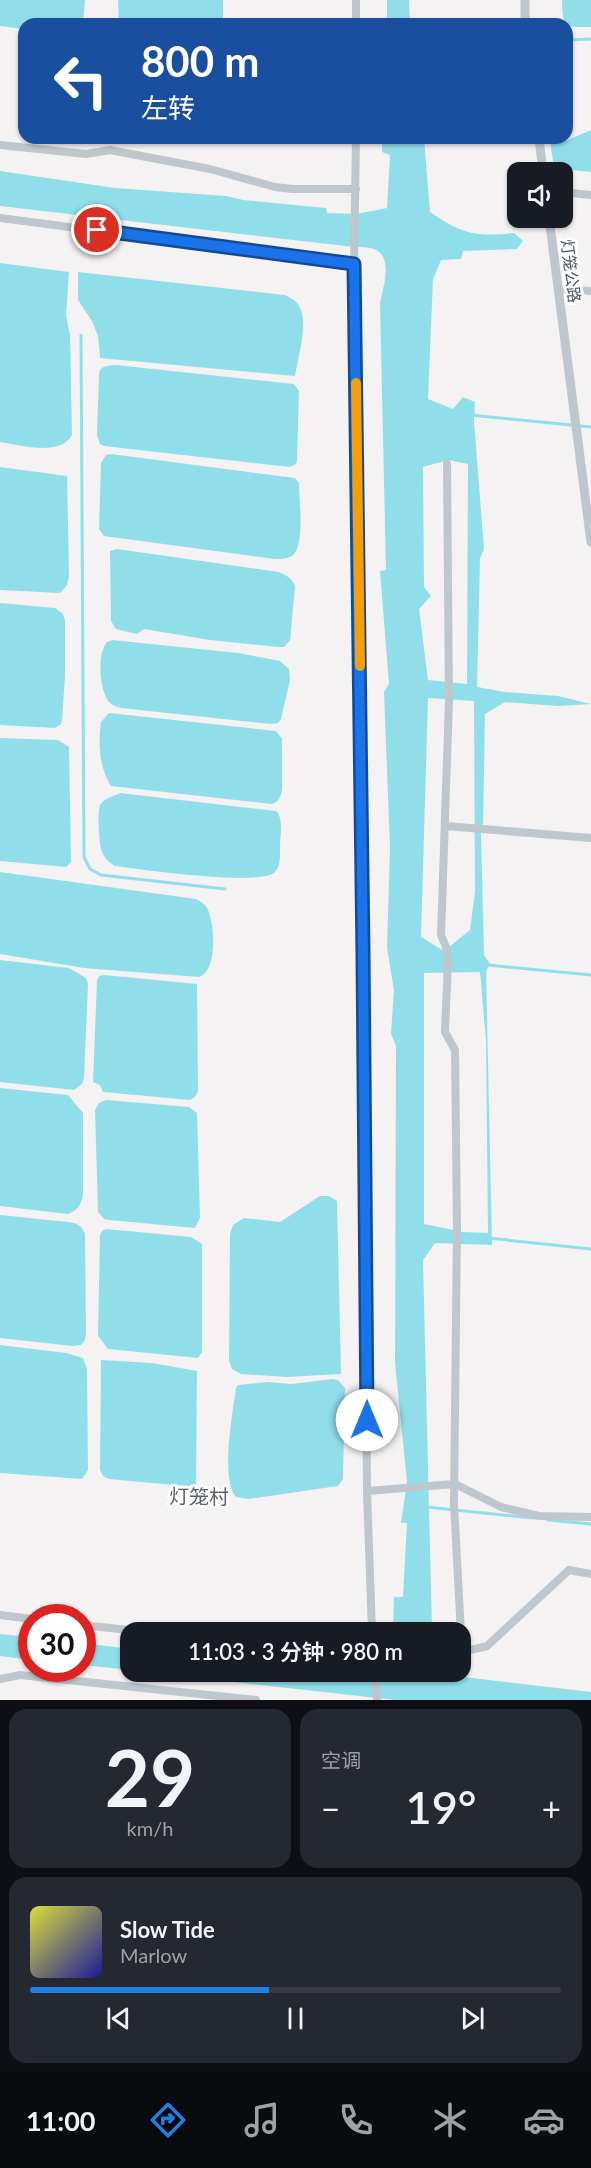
<!DOCTYPE html>
<html lang="zh">
<meta charset="utf-8">
<style>
:root{--surface:#171b24;--page:#242831;--text:#f1f3f6;--muted:#9ea1a6;--line:#363941;--accent:#1d80e2}
body{margin:0;font-family:Lato,"Noto Sans SC",sans-serif;background:var(--page);color:var(--text);height:100vh;display:flex;flex-direction:column;font-size:22px;white-space:nowrap}
*{box-sizing:border-box;margin:0}
p{font-size:20px;color:var(--muted)}
.icon{flex:none;width:33px;height:33px;fill:none;stroke:currentColor;stroke-width:2;stroke-linecap:round;stroke-linejoin:round}
.map{position:relative;height:1700px;overflow:hidden}
.details{display:flex;flex-direction:column;gap:9px;padding:9px;background:#0d0f14;flex:1}
.details>*{flex:none}
.top-card{position:absolute;left:18px;top:18px;width:555px;height:126px;border-radius:18px;box-shadow:0 2px 4px #0004;background:#1a4fa0;color:#fff;overflow:hidden}
.controls{position:absolute;left:507px;top:162px;display:grid;gap:12px}
.controls a{display:grid;place-items:center;width:66px;height:66px;border-radius:12px;background:var(--surface);box-shadow:0 2px 4px #0004;font-size:30px}
.speed{position:absolute;left:18px;top:1604px;display:flex;gap:12px;font-size:30px;font-weight:700;text-align:center}
.speed>*{display:grid;place-content:center;width:78px;height:78px;border-radius:50%;background:var(--surface);box-shadow:0 2px 4px #0004;line-height:1}
.speed .limit{border:9px solid #d22;background:#fff;color:#111}
.pin{position:absolute;display:grid;place-items:center;width:51px;height:51px;color:#fff;margin:-26px;border:3px solid #fff;border-radius:50%;box-shadow:0 2px 6px #0007}
.me{position:absolute;width:66px;margin:-33px;rotate:0deg;stroke-linejoin:round;filter:drop-shadow(0 0 4px #0008)}
.turn{display:flex;align-items:center;gap:21px;height:126px;padding:0 24px;font-size:27px}
.turn .icon{width:78px;height:78px;stroke-width:2.5}
.turn b{display:block;font-size:42px;line-height:51px}
.big{font-size:45px;font-weight:600;line-height:1.1}
.details .tile{flex:1;display:flex;flex-direction:column;justify-content:center;gap:9px;min-width:0;padding:0 21px;border-radius:18px;background:var(--page)}
.details .dial{align-items:center;gap:0}
.dial b{font-size:78px;line-height:1}
.song{display:flex;align-items:center;gap:18px}
.cover{width:72px;height:72px;border-radius:9px;background:linear-gradient(135deg,hsl(60 70% 55%),hsl(240 70% 35%))}
.played{height:6px;border-radius:3px;background:linear-gradient(90deg,var(--accent) 45%,var(--line) 45%)}
.keys{display:flex;justify-content:space-around;direction:ltr}
.heat{display:flex;justify-content:space-between;align-items:center;font-size:33px;direction:ltr}
.details .tiles{flex:1;display:grid;gap:9px;grid-template-columns:1fr 1fr}
.tile:last-child{grid-column:span 2}
.trip{position:absolute;left:120px;top:1622px;width:351px;height:60px;border-radius:18px;background:var(--surface);box-shadow:0 2px 4px #0004;font-weight:600;line-height:60px;text-align:center}
.menu{display:flex;height:96px;justify-content:space-around;align-items:center;background:#090b0e;color:var(--muted)}
.menu .icon{width:42px;height:42px}
.menu .current{color:var(--accent)}
.menu b{font-size:27px;color:var(--text)}
.map>svg:first-child{display:block}
.water{fill:#91deeb;fill-rule:evenodd}
.lines{fill:none;stroke-linecap:round;stroke-linejoin:round}
.stream{stroke:#91deeb;stroke-width:3}
.minor{stroke:#bec7ce;stroke-width:8}
.tertiary{stroke:#bec7ce;stroke-width:9}
.route-casing{stroke:#114b97;stroke-width:15}
.route{stroke:#1a73e8;stroke-width:10}
.slow{stroke:#f59e0b;stroke-width:10}
.labels{text-anchor:middle;stroke-width:6;stroke-linejoin:round;paint-order:stroke}
.street-label{font-size:16px;fill:#4a565f;stroke:#fff}
.quarter-label{font-size:20px;fill:#5e6267;stroke:#fff}
</style>
<div class="map">
<svg width="591" height="1700" viewBox="0 0 591 1700">
<rect width="100%" height="100%" fill="#f4f2f2"/>
<path class="water" d="M0 0H85L83 24H24V29L0 26Z
M118 0H223V24H119Z
M387 0H409L410 24H387Z
M562 0H591V27C563 27 563 28 562 0Z
M591 130V172L554 168 550 141 561 143Z
M382 138H424L430 212C462 234 475 237 514 233L523 241 517 249 463 251 461 259 441 260 433 279 428 399 453 409 463 397 475 402 474 421 484 549 480 558 477 687 505 692 558 696 591 704 558 706 505 702 485 714 483 825 481 833 484 955 490 964 486 971 492 1245 435 1243 423 1260 432 1632H393L394 1597H403L407 1523H401L407 1482 395 1363 396 1046 391 1034 394 990 387 948 390 847 384 692 389 684 380 571 386 570 380 303C383 287 394 257 374 249 368 247 360 247 354 247L0 206V171L115 188 226 196 243 200 326 208 327 213 356 214 387 208 390 155 382 152ZM448 460 468 464 467 684 428 680 419 609 431 596 424 587 423 467ZM428 698 474 701 475 892 470 930 444 951 421 937ZM480 972 486 1040 488 1233 463 1232 424 1224V973Z
M0 263 69 272 66 316 70 335 72 435C60 457 19 445 0 442Z
M78 272 285 295C290 298 296 300 299 306 309 321 298 358 295 376L100 358 98 336 92 321 78 300Z
M116 365 294 384 299 391 297 460 296 464 290 467 104 446 100 444 97 435 99 374C100 365 108 366 116 365Z
M111 454 295 478 299 483C299 499 305 545 293 555 288 559 281 559 275 559L104 536 99 529 101 463 106 455Z
M0 467 67 476 69 577 67 585 60 593 0 590Z
M117 549 279 572C287 576 292 578 295 586L290 640 284 647H279L210 640 144 629 137 634 116 629 111 621 110 551Z
M0 603 55 608 63 614 65 620V676L62 720 61 724 55 728 0 725Z
M112 640 238 653 280 661 289 669 290 680 281 719 278 723 271 724 121 708C116 707 112 705 109 702 99 690 97 653 107 642Z
M109 713 276 731 282 739V789C281 796 279 802 272 804L111 786C99 767 98 744 101 722Z
M0 738 58 740 69 747 71 862 66 867 0 861Z
M120 793 276 811C284 818 280 835 280 846 280 854 281 866 275 872 261 887 139 869 115 866 109 862 105 859 102 852 99 844 97 812 100 805 103 799 114 796 120 793Z
M0 872 196 899C201 902 204 903 207 908 215 923 218 971 199 977L84 968 0 954Z
M0 960 69 968 86 978 88 984 84 1078 82 1084 74 1090 0 1082Z
M104 975 197 984 198 1091 195 1097 190 1100 103 1092 100 1085 93 1082 97 981 99 976Z
M0 1088 68 1095 83 1113V1195C81 1205 78 1210 68 1214L0 1206Z
M106 1100 189 1107 197 1113 200 1218 195 1228 109 1220 104 1219 98 1212 95 1110 99 1103Z
M320 1196H329L337 1201 341 1374 287 1377 241 1374 232 1369 229 1361 230 1234 233 1225 244 1218 280 1222Z
M0 1215 68 1222C76 1223 82 1225 85 1234L86 1333 85 1340 81 1345 73 1346 0 1338Z
M106 1229 191 1237 202 1244V1352L198 1358 108 1349 98 1336 100 1235 102 1231Z
M0 1345 66 1353 83 1358 87 1369 88 1470 82 1479 0 1473Z
M101 1360 152 1363 197 1371 196 1487 109 1479 103 1476 100 1470Z
M333 1379 338 1380 345 1388 343 1479 338 1486 248 1499 236 1497C220 1479 233 1411 236 1388L238 1385 268 1382 291 1384Z
M0 1634 31 1637V1660L0 1656Z
M83 1643 130 1649V1670L83 1665Z
M136 1671H451L455 1676 591 1692V1700H395Z"/>
<g class="lines">
<path class="stream" d="M567 40 591 39
M81 335 84 857 90 869 101 875 225 889
M470 415 591 427
M488 965 591 975
M488 1238 591 1249
M426 1507 533 1518
M548 1520 591 1524"/>
<path class="minor" d="M356 0V24
M356 138 354 264 363 954 367 1491 372 1632
M0 145 86 154 110 150 210 169 275 187 292 189H356
M562 192 591 195
M0 218 354 264
M558 289 591 291
M447 464 449 701 441 935 446 947 448 961 445 1032 455 1050 457 1227 454 1504 462 1652 487 1646 569 1570 591 1574
M446 826 591 838
M367 1491 455 1484 501 1507 539 1516 591 1517
M0 1615 32 1619
M82 1625 148 1632
M374 1671 377 1700
M0 1679 20 1675 256 1700"/>
<path class="tertiary" d="M525 0V24
M539 138 543 172
M549 218 591 542"/>
</g>
<g class="lines">
<defs>
<path id="route" d="M97 230 354 264 363 954 367 1420"/>
</defs>
<use href="#route" class="route-casing"/>
<use href="#route" class="route"/>
<path class="slow" d="M356 383 360 666"/>
</g>
<g class="labels">
<g class="street-label">
<text transform="translate(571 271) rotate(83)" y="6">灯笼公路</text>
</g>
<g class="quarter-label">
<text x="199" y="1504">灯笼村</text>
</g>
</g>
</svg>
<div class="controls">
<a><svg class="icon" aria-label="sound" viewBox="0 0 24 24"><path d="M4 9h4l5-4v14l-5-4H4zM17 9q2 3 0 6"/></svg></a>
</div>
<div class="speed"><div class="limit">30</div></div>
<div class="pin" style="left:97px;top:230px;background:#d93025"><svg class="icon" aria-label="arrive" viewBox="0 0 24 24"><path d="M6 21V4h12l-3 4 3 4H6"/></svg></div>
<svg class="me" style="left:367px;top:1420px" viewBox="-20 -20 40 40"><circle r="19" fill="#fff"/><path d="M0-13L10 11 0 6-10 11z" fill="#1a73e8"/></svg>
<div class="trip">11:03 · 3 分钟 · 980 m</div>
<div class="top-card">
<div class="turn"><svg class="icon" aria-label="left" viewBox="0 0 24 24"><path d="M17 20v-9H6M10 6l-5 5 5 5"/></svg><div><b>800 m</b>左转</div></div>
</div>
</div>
<section class="details">
<div class="tiles">
<div class="tile dial"><b>29</b><p>km/h</p></div>
<div class="tile"><p>空调</p>
<div class="heat"><a>−</a><b class="big">19°</b><a>+</a></div>
</div>
<div class="tile">
<div class="song"><i class="cover"></i><div><b>Slow Tide</b><p>Marlow</p></div></div>
<div class="played"></div>
<div class="keys"><svg class="icon" aria-label="previous" viewBox="0 0 24 24"><path d="M18 5L8 12l10 7zM5 5v14"/></svg><svg class="icon" aria-label="pause" viewBox="0 0 24 24"><path d="M8 5v14M16 5v14"/></svg><svg class="icon" aria-label="next" viewBox="0 0 24 24"><path d="M6 5l10 7-10 7zM19 5v14"/></svg></div>
</div>
</div>
</section>
<nav class="menu">
<b>11:00</b>
<svg class="icon current" aria-label="directions" viewBox="0 0 24 24"><path d="M12 3l9 9-9 9-9-9zM9 14v-3h6M13 9l2 2-2 2"/></svg>
<svg class="icon" aria-label="music" viewBox="0 0 24 24"><path d="M9 18V5l10-2v13"/><circle cx="6" cy="18" r="3"/><circle cx="16" cy="16" r="3"/></svg>
<svg class="icon" aria-label="phone" viewBox="0 0 24 24"><path d="M5 4h4l2 5-3 2q2 4 5 5l2-3 5 2v4C11 20 4 13 5 4z"/></svg>
<svg class="icon" aria-label="climate" viewBox="0 0 24 24"><path d="M12 3v18M4 7l16 10M4 17L20 7"/></svg>
<svg class="icon" aria-label="car" viewBox="0 0 24 24"><path d="M5 17H2v-5l4-1 3-4h7l3 4 3 1v5h-3M9 17h6M6 11h13"/><circle cx="7" cy="17" r="2"/><circle cx="17" cy="17" r="2"/></svg>
</nav>
